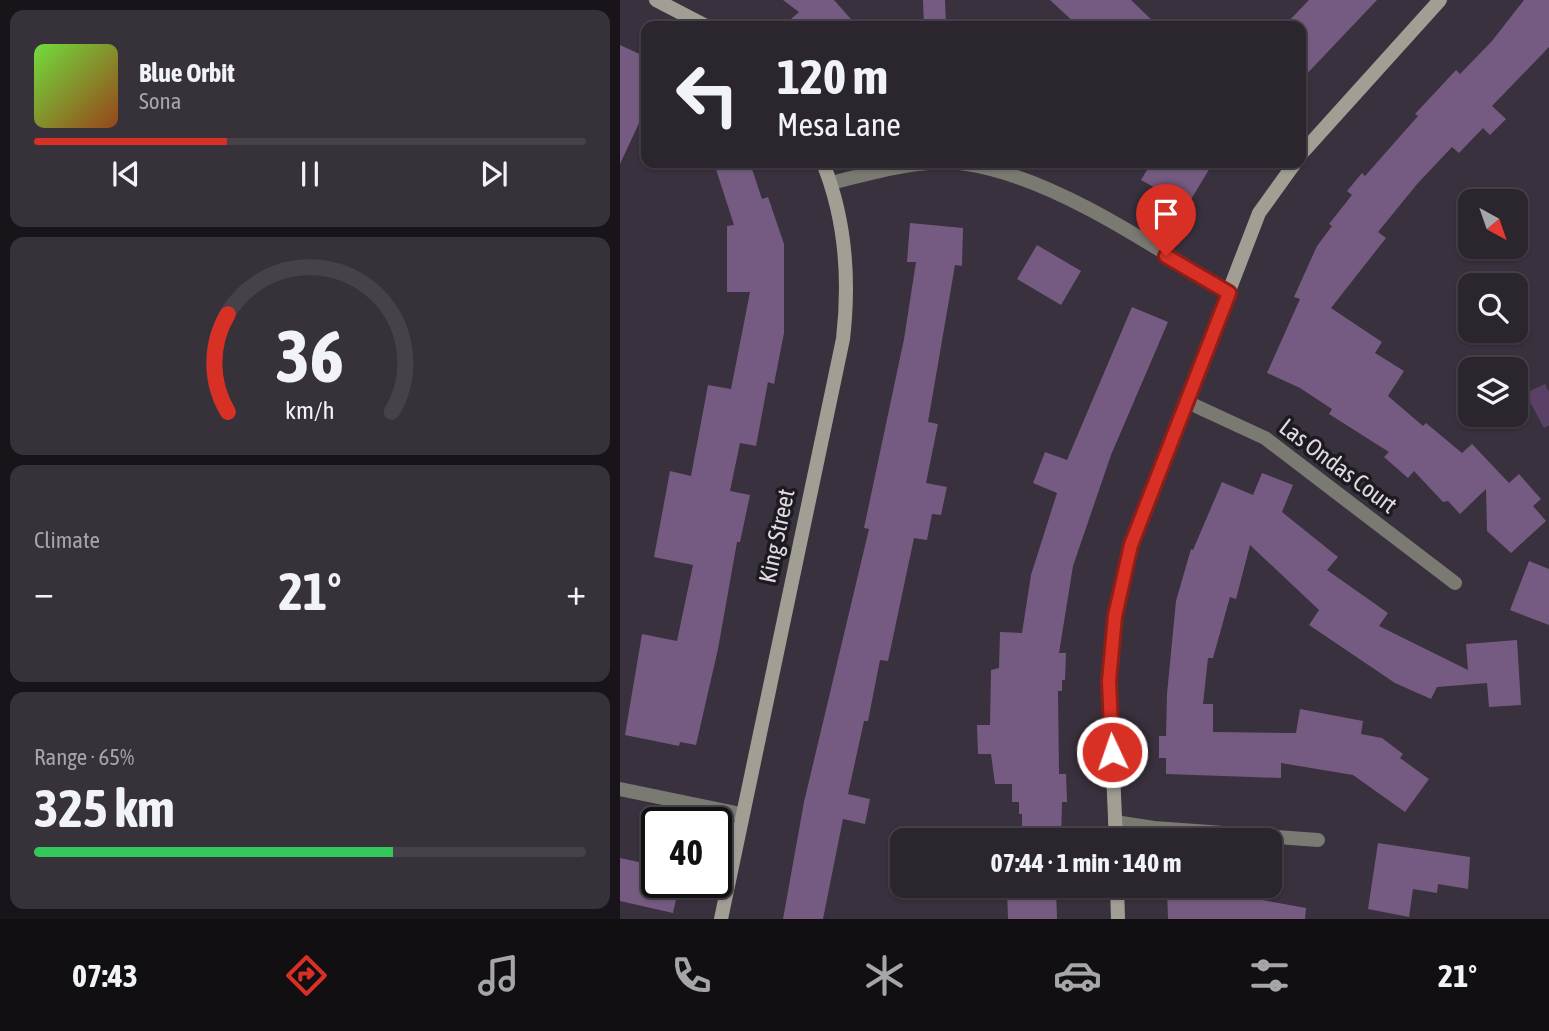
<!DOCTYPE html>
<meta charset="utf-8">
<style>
:root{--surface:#2b252e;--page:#37313a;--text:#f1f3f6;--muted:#a6a5aa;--line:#47424a;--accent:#d93025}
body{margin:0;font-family:"Asap Condensed",sans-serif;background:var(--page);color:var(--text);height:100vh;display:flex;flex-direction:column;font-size:26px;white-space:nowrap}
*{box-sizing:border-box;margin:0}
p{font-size:23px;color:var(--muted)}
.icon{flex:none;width:38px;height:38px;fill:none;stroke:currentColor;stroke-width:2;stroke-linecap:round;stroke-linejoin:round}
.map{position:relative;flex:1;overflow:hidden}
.panel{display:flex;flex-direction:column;gap:10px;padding:10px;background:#181419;width:620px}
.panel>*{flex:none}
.banner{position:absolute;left:21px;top:21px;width:665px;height:147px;border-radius:14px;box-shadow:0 2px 5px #0004,0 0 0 2px var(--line);background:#2b252e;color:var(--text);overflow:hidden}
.needle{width:46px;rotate:140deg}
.tools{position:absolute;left:838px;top:189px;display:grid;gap:14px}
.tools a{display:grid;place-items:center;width:70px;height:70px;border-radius:14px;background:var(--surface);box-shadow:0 2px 5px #0004,0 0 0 2px var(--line);font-size:35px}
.speed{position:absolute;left:21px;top:807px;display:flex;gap:14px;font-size:35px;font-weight:700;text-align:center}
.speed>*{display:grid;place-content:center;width:91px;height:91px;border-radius:50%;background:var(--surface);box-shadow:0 2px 5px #0004,0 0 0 2px var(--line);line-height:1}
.speed .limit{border:4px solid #111;border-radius:10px;background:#fff;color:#111}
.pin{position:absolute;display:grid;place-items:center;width:60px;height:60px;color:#fff;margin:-72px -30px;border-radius:50% 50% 50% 0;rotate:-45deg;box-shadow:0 0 7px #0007}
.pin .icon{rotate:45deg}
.me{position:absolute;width:77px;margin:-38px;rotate:357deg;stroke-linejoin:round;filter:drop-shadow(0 0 5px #0008)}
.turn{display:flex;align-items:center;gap:24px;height:147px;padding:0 21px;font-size:32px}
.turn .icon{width:91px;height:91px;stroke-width:2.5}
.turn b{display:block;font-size:49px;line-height:60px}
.big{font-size:52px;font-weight:700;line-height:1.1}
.panel .tile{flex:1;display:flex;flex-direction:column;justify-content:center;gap:10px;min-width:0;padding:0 24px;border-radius:14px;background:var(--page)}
.panel .dial{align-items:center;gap:0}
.dial svg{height:182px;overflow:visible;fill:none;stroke:var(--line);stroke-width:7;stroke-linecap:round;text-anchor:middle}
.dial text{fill:var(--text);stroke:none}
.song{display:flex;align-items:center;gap:21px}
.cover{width:84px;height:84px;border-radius:10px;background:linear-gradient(135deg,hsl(100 70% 55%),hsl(20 70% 35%))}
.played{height:7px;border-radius:4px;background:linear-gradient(90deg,var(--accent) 35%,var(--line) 35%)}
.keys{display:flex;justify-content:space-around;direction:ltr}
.heat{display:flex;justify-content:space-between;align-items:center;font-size:38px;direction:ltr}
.charge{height:10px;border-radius:5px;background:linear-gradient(90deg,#34c759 65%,var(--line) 0)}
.trip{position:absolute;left:270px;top:828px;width:392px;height:70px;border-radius:14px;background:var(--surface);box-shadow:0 2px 5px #0004,0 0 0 2px var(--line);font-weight:700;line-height:70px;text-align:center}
.dock{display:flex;height:112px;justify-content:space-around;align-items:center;background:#110f12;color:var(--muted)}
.dock .icon{width:49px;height:49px}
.dock .current{color:var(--accent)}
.dock b{font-size:32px;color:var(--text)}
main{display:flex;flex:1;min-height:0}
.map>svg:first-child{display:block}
.water{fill:#594065}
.building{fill:#755b81}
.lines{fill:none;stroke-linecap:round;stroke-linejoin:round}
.street{stroke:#7a7972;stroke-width:14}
.secondary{stroke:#a19f94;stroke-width:14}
.route-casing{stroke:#8d1f18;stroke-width:18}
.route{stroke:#d93025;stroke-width:12}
.labels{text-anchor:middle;stroke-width:7;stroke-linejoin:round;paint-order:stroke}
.street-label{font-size:24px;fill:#e0dbe3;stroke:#1e1b20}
</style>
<main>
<section class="panel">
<div class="tile">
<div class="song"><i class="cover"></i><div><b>Blue Orbit</b><p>Sona</p></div></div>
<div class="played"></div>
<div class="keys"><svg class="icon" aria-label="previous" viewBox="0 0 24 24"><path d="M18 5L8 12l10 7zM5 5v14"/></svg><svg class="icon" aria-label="pause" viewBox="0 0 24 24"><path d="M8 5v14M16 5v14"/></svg><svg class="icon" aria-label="next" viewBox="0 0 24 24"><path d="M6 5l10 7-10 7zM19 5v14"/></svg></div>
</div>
<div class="tile dial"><svg viewBox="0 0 100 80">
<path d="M14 69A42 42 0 1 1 86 69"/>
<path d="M14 69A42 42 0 0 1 14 26" stroke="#d93025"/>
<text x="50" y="56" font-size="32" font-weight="700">36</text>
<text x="50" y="72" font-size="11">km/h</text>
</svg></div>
<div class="tile"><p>Climate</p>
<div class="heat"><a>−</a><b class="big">21°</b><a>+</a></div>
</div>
<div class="tile"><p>Range · 65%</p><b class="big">325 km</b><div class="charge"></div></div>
</section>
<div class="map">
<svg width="930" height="919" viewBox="0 0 930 919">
<rect width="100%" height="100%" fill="#39313d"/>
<path class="water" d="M925 384 929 392 930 425 924 428 905 393Z"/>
<path class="building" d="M163 0H214L237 26H163L179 12Z
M303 0H325L326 26H304Z
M430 0H511L538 26H458Z
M689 0H757L681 80V26H664Z
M904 0H929V47L872 106 886 119 870 135 863 128 839 153 832 147 798 183 758 232 766 238 711 308 762 342 755 353 784 371 768 396 803 426 806 423 842 453 852 444 889 483 899 474 921 499 913 506 926 521 891 553 867 531 866 489 840 514 828 501 823 502 794 471 788 478 764 457 769 452 709 414 712 409 680 388 647 373 680 299 674 297 697 246 712 226 709 224 732 195 727 191 742 173 745 176 798 116 795 114 836 70 840 74 872 41Z
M0 45 26 57V108L0 164Z
M94 163H130L142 199 148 197 164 244V333L154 384 148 382 136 446 120 443 110 491 130 495 120 542H117L98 649 76 745 60 742 59 746 5 735 22 634 57 641 73 565 34 557 50 471 71 476 88 385 111 389 130 292H107V226L114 225Z
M531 163H593L567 206 521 180Z
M290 223 343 228 342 266 335 265 308 422 318 424 306 483 327 487 321 515 312 514 307 540 294 538 268 661 260 660 248 721H244L228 794 250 799 245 824 223 819 203 919H163L184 802 249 529 244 528 284 339 296 262H287Z
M417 245 461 271 441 305 397 279Z
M512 307 548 322 491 455 453 566 439 653H446L445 680H442V691H438L439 774H446L447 802H442L441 840H402V814H399V802H392V784H375L371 754H358L357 725H370L371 670 379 668 380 632 402 633 411 575 437 493 413 483 425 452 447 460Z
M642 473 673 485 662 512 718 557 707 570 768 613 759 626 848 670 846 644 897 640 901 705 869 707 867 683 817 687 811 699 775 683 689 625 699 610 630 545 616 599 610 597 593 658H588L583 704H593V732L676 733 680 709 743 721 741 734 762 738 783 754 780 758 809 779 785 812 733 775 661 763V778L546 774V758H539V736H546L547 694 556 601 571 549 573 550 602 482 633 495Z
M909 561 929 569V625L890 610Z
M758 843 850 857 848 889 818 884 817 893 793 889 789 917 748 909Z
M0 858 37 866V882H60L53 913 0 901Z
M436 888 437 919H388L387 889Z
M577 888 686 908 685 919H548L547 889Z"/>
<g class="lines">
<path class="street" d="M211 183C255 172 301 158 347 164 433 177 535 247 609 293
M565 401 645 438 835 583
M0 789 121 814
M495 822 534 828 698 840"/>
<path class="secondary" d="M36 0 86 26
M681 154 820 0
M496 840 489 681 494 616 511 545 639 213 675 163
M497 886 498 919
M101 919 223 339C230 278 226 220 203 163"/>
</g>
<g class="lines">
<defs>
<path id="route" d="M492 752 489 681 495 616 511 545 609 293 546 256"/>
</defs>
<use href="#route" class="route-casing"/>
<use href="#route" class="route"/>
</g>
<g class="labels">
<g class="street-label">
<text transform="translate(718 466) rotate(37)" y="8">Las Ondas Court</text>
<text transform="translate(157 536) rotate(-78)" y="8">King Street</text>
</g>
</g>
</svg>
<div class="tools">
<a><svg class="needle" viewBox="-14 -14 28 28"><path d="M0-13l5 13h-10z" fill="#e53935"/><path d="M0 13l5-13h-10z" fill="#a6a5aa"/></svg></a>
<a><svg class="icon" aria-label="search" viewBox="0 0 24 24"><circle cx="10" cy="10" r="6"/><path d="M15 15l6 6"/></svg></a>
<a><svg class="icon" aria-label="layers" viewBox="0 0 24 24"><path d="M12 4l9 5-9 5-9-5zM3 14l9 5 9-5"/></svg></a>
</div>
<div class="speed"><div class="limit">40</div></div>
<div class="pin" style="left:546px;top:256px;background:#d93025"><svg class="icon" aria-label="arrive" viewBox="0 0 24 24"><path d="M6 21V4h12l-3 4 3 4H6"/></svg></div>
<svg class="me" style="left:492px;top:752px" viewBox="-20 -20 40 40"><circle r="17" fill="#d93025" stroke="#fff" stroke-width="3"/><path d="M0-11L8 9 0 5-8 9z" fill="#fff"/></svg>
<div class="trip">07:44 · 1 min · 140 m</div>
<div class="banner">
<div class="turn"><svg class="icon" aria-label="left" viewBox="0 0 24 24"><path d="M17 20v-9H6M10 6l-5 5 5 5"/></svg><div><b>120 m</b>Mesa Lane</div></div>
</div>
</div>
</main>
<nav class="dock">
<b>07:43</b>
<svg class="icon current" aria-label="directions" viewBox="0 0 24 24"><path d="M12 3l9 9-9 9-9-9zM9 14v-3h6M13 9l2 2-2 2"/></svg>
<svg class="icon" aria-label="music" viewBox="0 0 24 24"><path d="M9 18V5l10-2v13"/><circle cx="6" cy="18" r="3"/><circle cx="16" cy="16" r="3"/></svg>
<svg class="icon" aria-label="phone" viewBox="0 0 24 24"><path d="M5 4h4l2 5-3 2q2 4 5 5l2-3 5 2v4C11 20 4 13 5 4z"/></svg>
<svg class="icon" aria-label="climate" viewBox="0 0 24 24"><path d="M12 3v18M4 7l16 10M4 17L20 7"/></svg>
<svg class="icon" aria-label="car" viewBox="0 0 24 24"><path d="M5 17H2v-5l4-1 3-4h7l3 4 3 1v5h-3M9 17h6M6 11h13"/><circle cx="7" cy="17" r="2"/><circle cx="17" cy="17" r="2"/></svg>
<svg class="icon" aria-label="filters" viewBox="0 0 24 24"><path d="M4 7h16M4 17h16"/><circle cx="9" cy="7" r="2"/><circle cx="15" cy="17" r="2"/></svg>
<b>21°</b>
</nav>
